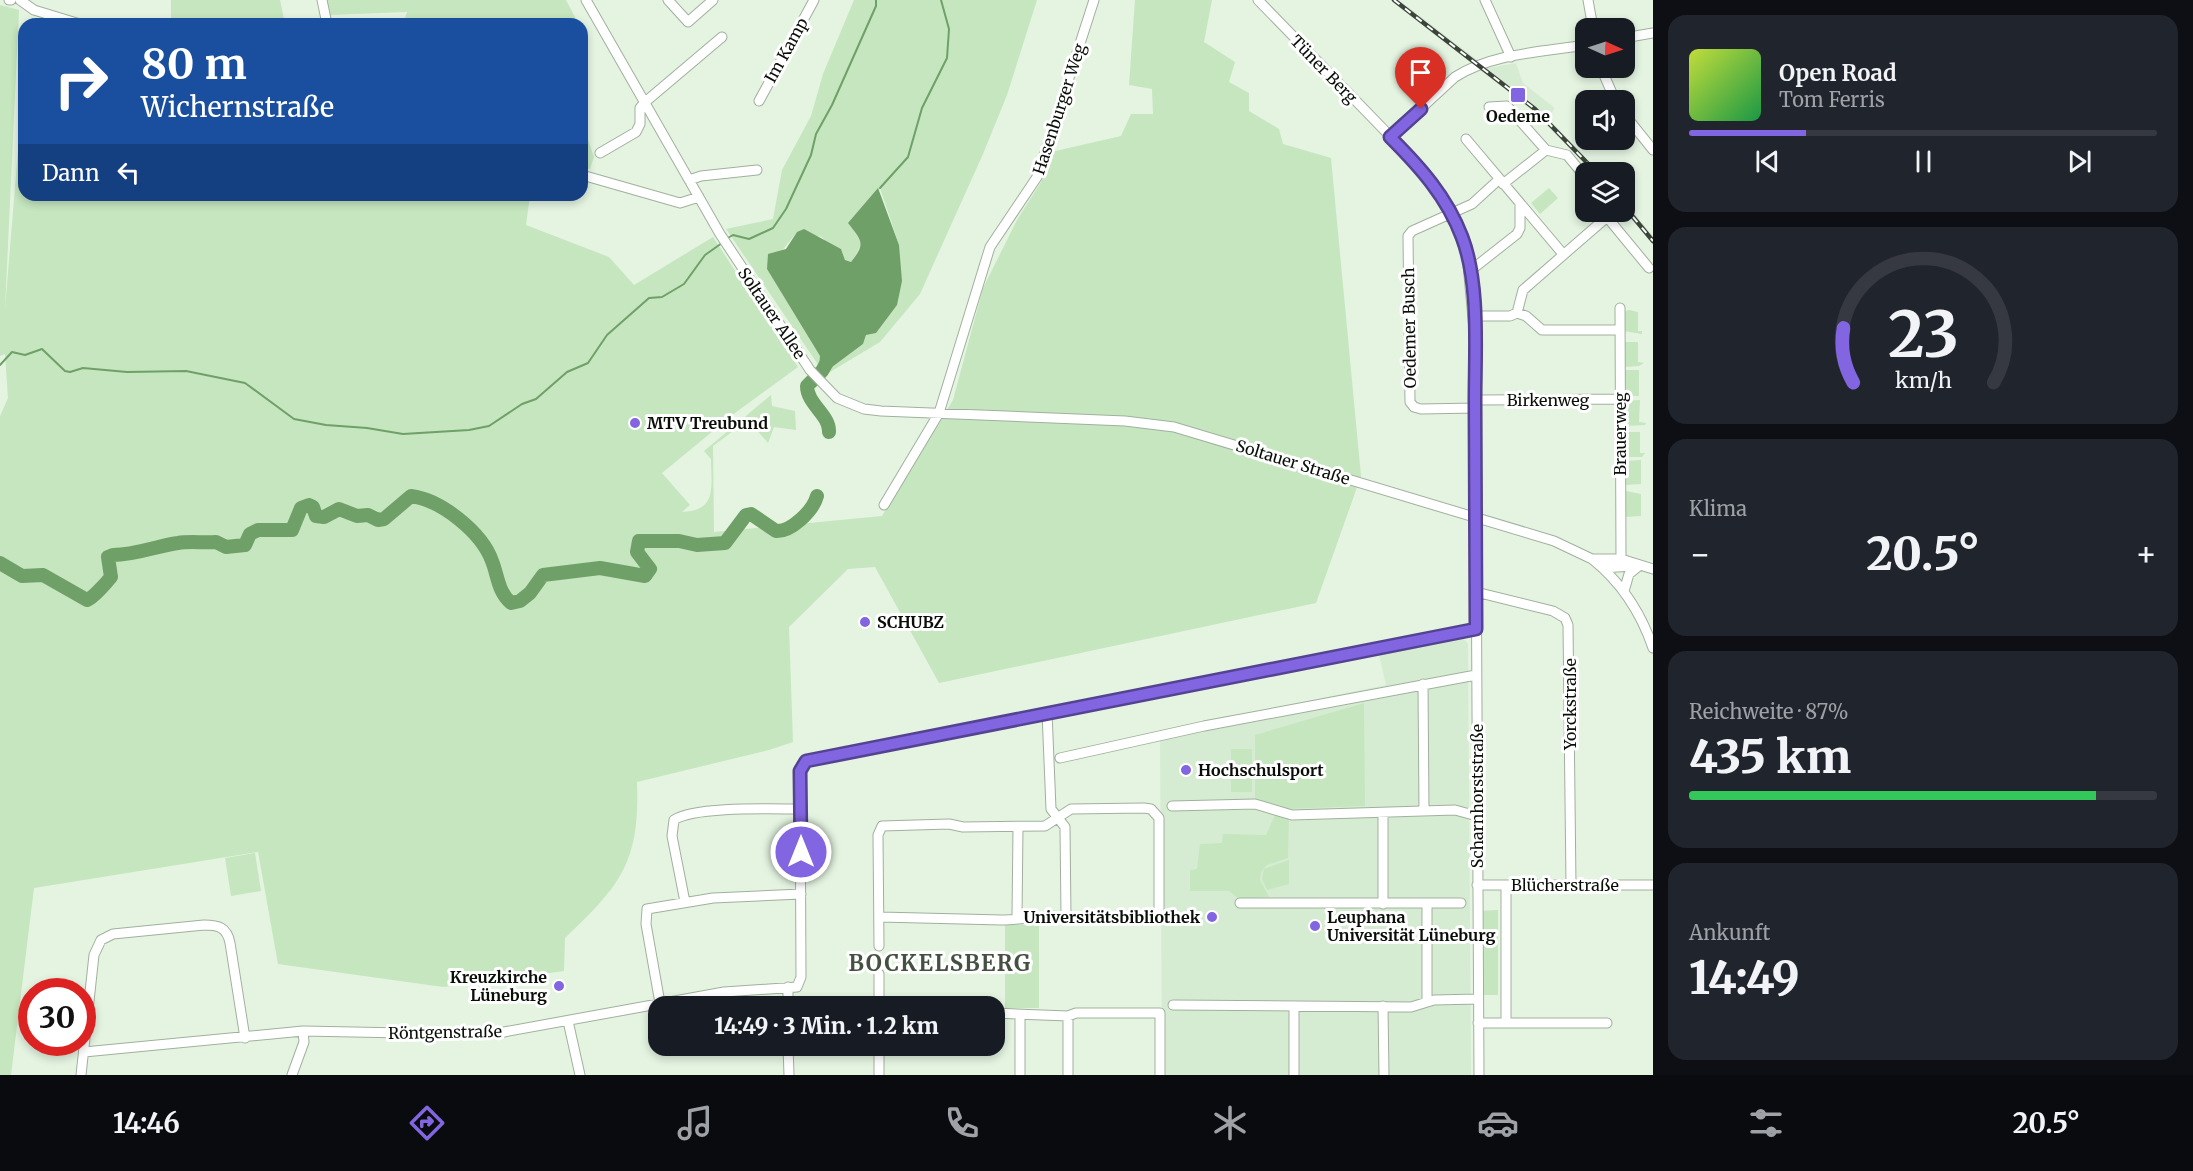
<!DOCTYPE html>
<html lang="de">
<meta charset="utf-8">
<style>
:root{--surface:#171b24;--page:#20242c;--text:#f1f3f6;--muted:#9ea1a6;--line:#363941;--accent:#8265e0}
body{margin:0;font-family:Merriweather,serif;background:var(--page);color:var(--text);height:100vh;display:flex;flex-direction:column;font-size:22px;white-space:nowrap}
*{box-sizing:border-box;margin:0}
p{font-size:20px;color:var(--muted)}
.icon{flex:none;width:33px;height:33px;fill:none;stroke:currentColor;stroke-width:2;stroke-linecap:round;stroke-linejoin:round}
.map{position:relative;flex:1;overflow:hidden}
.drawer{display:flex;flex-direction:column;gap:15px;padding:15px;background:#0d0f14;width:540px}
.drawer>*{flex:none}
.banner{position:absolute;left:18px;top:18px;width:570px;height:183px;border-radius:18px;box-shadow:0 3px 9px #0003;background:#1a4fa0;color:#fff;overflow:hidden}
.needle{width:39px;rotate:93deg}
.controls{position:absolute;left:1575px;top:18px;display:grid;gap:12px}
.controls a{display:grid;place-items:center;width:60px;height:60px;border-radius:12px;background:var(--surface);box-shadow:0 3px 9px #0003;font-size:30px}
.speed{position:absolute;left:18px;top:978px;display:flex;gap:12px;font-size:30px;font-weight:700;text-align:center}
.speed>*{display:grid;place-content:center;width:78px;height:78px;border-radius:50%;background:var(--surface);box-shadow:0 3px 9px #0003;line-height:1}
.speed .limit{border:9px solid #d22;background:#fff;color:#111}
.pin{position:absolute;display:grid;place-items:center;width:51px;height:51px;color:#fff;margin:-62px -26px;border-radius:50% 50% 50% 0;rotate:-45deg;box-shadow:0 0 6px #0007}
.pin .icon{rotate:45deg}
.me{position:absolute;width:66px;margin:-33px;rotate:0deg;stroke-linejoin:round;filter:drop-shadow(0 0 4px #0008)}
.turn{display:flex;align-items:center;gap:21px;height:126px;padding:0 24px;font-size:27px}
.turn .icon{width:78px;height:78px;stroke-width:2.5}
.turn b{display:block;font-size:42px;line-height:51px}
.then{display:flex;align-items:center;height:57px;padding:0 24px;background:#0003;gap:12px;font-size:22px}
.big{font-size:45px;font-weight:800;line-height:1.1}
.drawer .tile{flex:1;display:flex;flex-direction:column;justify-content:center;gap:9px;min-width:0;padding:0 21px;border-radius:18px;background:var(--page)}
.drawer .dial{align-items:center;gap:0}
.dial svg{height:156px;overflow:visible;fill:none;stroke:var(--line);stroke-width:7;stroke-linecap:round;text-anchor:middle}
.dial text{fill:var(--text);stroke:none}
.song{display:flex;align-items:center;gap:18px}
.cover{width:72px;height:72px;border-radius:9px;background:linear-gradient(135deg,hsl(70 70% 55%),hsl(140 70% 35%))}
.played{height:6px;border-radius:3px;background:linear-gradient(90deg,var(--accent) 25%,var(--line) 25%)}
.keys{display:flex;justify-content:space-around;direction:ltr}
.heat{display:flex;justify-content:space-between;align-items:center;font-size:33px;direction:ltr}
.charge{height:9px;border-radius:4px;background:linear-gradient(90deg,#34c759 87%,var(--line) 0)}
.trip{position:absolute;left:648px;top:996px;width:357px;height:60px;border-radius:18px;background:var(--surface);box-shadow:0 3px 9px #0003;font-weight:800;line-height:60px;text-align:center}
.tabs{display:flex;height:96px;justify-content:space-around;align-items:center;background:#090b0e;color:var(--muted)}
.tabs .icon{width:42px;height:42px}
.tabs .selected{color:var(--accent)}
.tabs b{font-size:27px;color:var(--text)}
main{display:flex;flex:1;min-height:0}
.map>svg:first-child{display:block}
.built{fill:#d6ecd2}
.green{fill:#c5e6bf}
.water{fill:#6fa067}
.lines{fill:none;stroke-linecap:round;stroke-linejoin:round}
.stream{stroke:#6fa067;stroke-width:2}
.river{stroke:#6fa067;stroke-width:14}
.minor-casing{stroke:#a1b09e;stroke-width:11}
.minor{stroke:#fff;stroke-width:9}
.rail-casing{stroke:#3b433a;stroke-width:4.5}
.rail{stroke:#fff;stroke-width:2;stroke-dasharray:7;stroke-linecap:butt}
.route-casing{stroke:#544292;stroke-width:15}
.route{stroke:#8265e0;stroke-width:10}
.poi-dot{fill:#8265e0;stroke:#fff;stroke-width:2}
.labels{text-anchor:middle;stroke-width:6;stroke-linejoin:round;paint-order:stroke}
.street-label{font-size:16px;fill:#090f08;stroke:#fff}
.poi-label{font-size:16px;font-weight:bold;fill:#090f08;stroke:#fff;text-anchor:start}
.district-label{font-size:22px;font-weight:bold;letter-spacing:1.5px;fill:#445141;stroke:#fff}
</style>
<main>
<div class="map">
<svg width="1653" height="1075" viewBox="0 0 1653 1075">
<rect width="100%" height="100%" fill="#e4f4e1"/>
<path class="built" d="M1390 0H1399L1488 68 1516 63 1523 83 1555 108 1548 118 1599 172H1592L1534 112Z
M1625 202 1653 236V245L1625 210Z
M1462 637 1468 644 1471 1075H1162L1160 731 1386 685 1379 655Z"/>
<path class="green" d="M171 0H280L285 24H171Z
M324 0H566L576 19 571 24H403L407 12 328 15Z
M854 0H1037L1007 95 983 154 920 294 880 342 825 375 824 373 863 344 899 245 880 188C871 211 865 244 851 262L845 260 841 249 827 243 822 237 797 232 767 269 820 356 819 366 726 229 773 219 782 170 811 116 823 74Z
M1135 0H1212L1204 42 1235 62 1229 82 1249 93V111L1279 129 1283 144 1331 158 1361 476 1316 603 939 683 875 567 848 569 789 627 793 742 769 750 637 782C640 862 621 885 565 938L564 971 443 987 278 964 258 852 34 888 11 1075H0V416L8 398 5 354 0 356V5L19 10 5 309 24 77V195H530L526 225 609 257 634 285 713 237 798 367 735 413 662 473 690 505 682 512C718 511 711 486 711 459L704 451 771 395 772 406 795 411 796 430 774 427 768 443 748 420 713 446 714 532 882 516 953 400 983 288 1017 220 1041 182 1051 152 1121 136 1131 114H1153L1152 89 1129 85Z
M582 122 594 157 590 169 582 167Z
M1549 188 1558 198 1540 214 1531 203Z
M1629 310 1638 312V331H1642V334L1623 331 1622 312Z
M1623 342H1638V362L1644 363 1639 366 1624 367Z
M1624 370H1639V396H1624Z
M1640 400 1639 422 1646 423 1645 425 1624 426V401Z
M1625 432H1640V453H1645L1642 457H1625Z
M1641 460V484L1625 485V461Z
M1626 491 1641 494V516L1626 517Z
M1364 703 1365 806 1285 809 1255 803V735Z
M1231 749H1252V792H1231Z
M1275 815 1289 816 1288 858 1267 865 1261 872 1260 880 1269 897 1239 899 1229 891H1190V870L1197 869 1200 844 1222 843 1223 834 1266 835Z
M255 853 261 891 231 896 225 858Z
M1289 860V884L1267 890 1262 879 1264 869Z
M1498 910V995H1481L1480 911Z
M1039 924V1008H1005V925Z"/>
<path class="water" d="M878 188 899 245 902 281 897 305 876 333 866 335 863 344 824 373 819 366 820 356 767 269 768 254 786 249 797 232 804 229 841 249 845 260 851 262C866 243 862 241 848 223Z"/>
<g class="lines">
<path class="stream" d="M880 188 908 157 922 108 947 58 949 29 941 0
M726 239 733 235 749 239 773 228 786 209 811 155 816 134 832 105 876 6V0
M0 365 12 352 25 355 42 349 65 371 70 372 83 368 127 372 186 371 245 383 294 419 326 425 367 428 403 434 469 430 489 426 522 404 536 399 567 372 588 363 607 335 649 298 662 297 684 284 705 255 722 243"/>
<path class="river" d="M829 432C830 415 807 404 807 386L822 371 830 357
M0 563 22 576 43 575 87 600C93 598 107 582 111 577L108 557 113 555C136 555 156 546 178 543 189 541 203 543 216 542L226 547 245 545 250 534 258 530H292L301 508 309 505 313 507 316 516 324 517 339 509 357 516 368 515 378 520 384 519 411 496C442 500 482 533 492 561 498 576 498 592 511 603L520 601 530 593 543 575 600 568 645 576 650 569 637 552 639 541H679L697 545 725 543 746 515 751 514 776 531C791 532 813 511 817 496"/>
<defs>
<path id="minor" d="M9 0H11
M20 0 34 10 80 24
M322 0 327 24
M586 0 720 234 810 370 837 398 864 409 881 411 1125 421 1174 427 1554 541 1592 559H1621L1653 569
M668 0 688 22 713 0
M1258 0 1424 171 1437 189 1462 237 1467 253 1475 341 1479 1075
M1485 0 1511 57
M1588 0 1593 28
M1624 38 1653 33
M1601 68 1615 100
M759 101 814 0
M1489 107 1507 106 1546 150 1567 155 1586 178
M1624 114 1653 150
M1390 137 1455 77C1493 53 1543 52 1586 45
M1466 139 1563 254
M600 153 636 132 640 124V108L644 103 722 37
M582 175 680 203 699 197
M689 180 701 176 757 170
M1503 184 1546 150
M1607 217 1649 268
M1470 271 1517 234 1520 228V204
M1620 308 1621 559
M1517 313 1526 316 1542 330H1620
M1474 316H1510L1517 313 1523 290 1607 217V212
M1475 400 1620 399
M1475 408 1421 409 1414 407 1410 402 1408 236 1412 231 1472 204 1495 183
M884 505 939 413 990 247 1037 177 1094 0
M1592 559C1621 582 1641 613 1653 648
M1604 568 1631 566
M1624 591 1629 574 1639 566
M1476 592 1553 611 1565 618 1568 625 1571 885
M1423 684 1424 811
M1047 712 1051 809 1065 827 1066 917
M1060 758 1204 726 1476 675
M1172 806 1255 804 1292 815 1455 810 1477 816
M1383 813V904
M1477 885H1653
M1506 885V1023
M685 902 672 836 674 820C694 806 774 809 800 809
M1240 903H1461
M1427 904V1002
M1017 917 1018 827
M879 946 878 835 882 826 949 824 963 827 1045 826 1071 809 1144 808 1151 809 1159 818V920L1074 919C1051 912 1026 920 1002 920L880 917
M879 974V1006
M788 987V1006
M660 1003 646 924 647 909 713 898 801 894
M1173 1005 1411 1007 1434 1000 1478 999
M1383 1006 1384 1075
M994 1013 1068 1016 1076 1013H1160V1075
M1068 1016V1075
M568 1021 580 1075
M1478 1023H1607
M788 1046 789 1075
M879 1046V1075
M84 1052 303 1031 454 1034 504 1032 724 992 797 987 801 977 800 771 806 761 1476 629
M81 1075 94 955 101 940 113 934 204 925C218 925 227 927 230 943L245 1038
M292 1075 304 1042 303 1031
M1020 1075V1016
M1294 1075V1006"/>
</defs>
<use href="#minor" class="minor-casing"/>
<use href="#minor" class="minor"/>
<defs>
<path id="rail" d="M1394 0 1535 109 1596 172
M1624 206 1653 241"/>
</defs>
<use href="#rail" class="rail-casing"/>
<use href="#rail" class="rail"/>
</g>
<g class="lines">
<defs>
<path id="route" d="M801 852 800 771 806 761 1476 629C1476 553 1475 476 1475 400 1475 350 1480 284 1462 237 1447 197 1420 167 1390 137L1421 109"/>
</defs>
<use href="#route" class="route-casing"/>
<use href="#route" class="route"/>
</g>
<g class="poi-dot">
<rect x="1510" y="87" width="16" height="16" rx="3"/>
<circle cx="635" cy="423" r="6"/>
<circle cx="865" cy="622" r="6"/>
<circle cx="1186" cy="770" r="6"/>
<circle cx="1212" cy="917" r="6"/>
<circle cx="1315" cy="926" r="6"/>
<circle cx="559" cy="986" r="6"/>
</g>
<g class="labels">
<g class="street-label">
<text transform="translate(786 50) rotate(-61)" y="6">Im Kamp</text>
<text transform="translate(1324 69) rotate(46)" y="6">Tüner Berg</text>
<text transform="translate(1059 109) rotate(-72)" y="6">Hasenburger Weg</text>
<text transform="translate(772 313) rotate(56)" y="6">Soltauer Allee</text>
<text transform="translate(1409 328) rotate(-91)" y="6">Oedemer Busch</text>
<text x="1548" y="406">Birkenweg</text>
<text transform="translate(1620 434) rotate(-90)" y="6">Brauerweg</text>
<text transform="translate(1293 462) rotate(17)" y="6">Soltauer Straße</text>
<text transform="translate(1570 704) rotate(-90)" y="6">Yorckstraße</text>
<text transform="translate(1477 796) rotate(-90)" y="6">Scharnhorststraße</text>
<text x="1565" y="891">Blücherstraße</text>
<text transform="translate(445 1032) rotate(-1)" y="6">Röntgenstraße</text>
</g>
<g class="poi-label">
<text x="1518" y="122" text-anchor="middle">Oedeme</text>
<text x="647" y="429">MTV Treubund</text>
<text x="877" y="628">SCHUBZ</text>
<text x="1198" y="776">Hochschulsport</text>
<text x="1200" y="923" text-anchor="end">Universitätsbibliothek</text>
<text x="1327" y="923">Leuphana<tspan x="1327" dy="18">Universität Lüneburg</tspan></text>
<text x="547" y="983" text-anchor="end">Kreuzkirche<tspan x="547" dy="18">Lüneburg</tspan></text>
</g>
<g class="district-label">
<text x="940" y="971">BOCKELSBERG</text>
</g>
</g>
</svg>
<div class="controls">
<a><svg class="needle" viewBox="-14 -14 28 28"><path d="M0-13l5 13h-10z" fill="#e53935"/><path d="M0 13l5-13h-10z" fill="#9ea1a6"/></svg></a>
<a><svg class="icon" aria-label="sound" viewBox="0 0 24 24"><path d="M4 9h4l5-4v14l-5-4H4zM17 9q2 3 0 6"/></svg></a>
<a><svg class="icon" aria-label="layers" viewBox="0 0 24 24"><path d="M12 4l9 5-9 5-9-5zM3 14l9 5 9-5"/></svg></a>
</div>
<div class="speed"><div class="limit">30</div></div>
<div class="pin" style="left:1421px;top:109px;background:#d93025"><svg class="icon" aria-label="arrive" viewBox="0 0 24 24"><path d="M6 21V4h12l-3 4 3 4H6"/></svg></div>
<svg class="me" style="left:801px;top:852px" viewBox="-20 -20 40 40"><circle r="17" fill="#8265e0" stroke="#fff" stroke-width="3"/><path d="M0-11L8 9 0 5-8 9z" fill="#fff"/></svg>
<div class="trip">14:49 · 3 Min. · 1.2 km</div>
<div class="banner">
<div class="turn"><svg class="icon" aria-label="right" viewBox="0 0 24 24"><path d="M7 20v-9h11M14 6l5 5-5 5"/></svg><div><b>80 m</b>Wichernstraße</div></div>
<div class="then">Dann<svg class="icon" aria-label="left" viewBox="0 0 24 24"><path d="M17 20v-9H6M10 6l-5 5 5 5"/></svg></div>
</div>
</div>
<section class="drawer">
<div class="tile">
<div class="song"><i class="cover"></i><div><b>Open Road</b><p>Tom Ferris</p></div></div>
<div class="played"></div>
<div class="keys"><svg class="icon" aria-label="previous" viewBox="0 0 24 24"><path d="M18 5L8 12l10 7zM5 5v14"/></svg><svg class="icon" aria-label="pause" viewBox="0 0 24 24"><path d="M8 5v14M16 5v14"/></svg><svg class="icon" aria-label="next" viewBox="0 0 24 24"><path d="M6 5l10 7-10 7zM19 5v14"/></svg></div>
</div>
<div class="tile dial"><svg viewBox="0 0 100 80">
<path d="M14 69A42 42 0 1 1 86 69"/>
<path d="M14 69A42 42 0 0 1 9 41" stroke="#8265e0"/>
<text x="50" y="56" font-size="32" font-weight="700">23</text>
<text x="50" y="72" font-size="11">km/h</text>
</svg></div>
<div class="tile"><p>Klima</p>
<div class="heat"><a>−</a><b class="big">20.5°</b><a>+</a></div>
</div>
<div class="tile"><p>Reichweite · 87%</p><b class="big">435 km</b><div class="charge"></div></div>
<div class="tile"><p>Ankunft</p><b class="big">14:49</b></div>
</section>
</main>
<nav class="tabs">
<b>14:46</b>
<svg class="icon selected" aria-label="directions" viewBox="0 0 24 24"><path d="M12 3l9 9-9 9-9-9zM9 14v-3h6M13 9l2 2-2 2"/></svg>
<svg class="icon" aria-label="music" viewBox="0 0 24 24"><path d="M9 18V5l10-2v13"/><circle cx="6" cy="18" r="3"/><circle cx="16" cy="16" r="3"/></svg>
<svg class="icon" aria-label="phone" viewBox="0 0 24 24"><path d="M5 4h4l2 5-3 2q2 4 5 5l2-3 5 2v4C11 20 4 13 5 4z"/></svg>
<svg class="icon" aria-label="climate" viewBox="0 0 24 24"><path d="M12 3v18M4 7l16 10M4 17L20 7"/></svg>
<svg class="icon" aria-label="car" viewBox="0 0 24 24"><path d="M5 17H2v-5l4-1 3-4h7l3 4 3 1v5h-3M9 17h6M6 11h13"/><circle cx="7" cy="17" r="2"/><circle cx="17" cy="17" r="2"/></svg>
<svg class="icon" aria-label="filters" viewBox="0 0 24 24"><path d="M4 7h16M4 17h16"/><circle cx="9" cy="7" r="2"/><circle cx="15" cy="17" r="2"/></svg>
<b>20.5°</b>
</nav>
